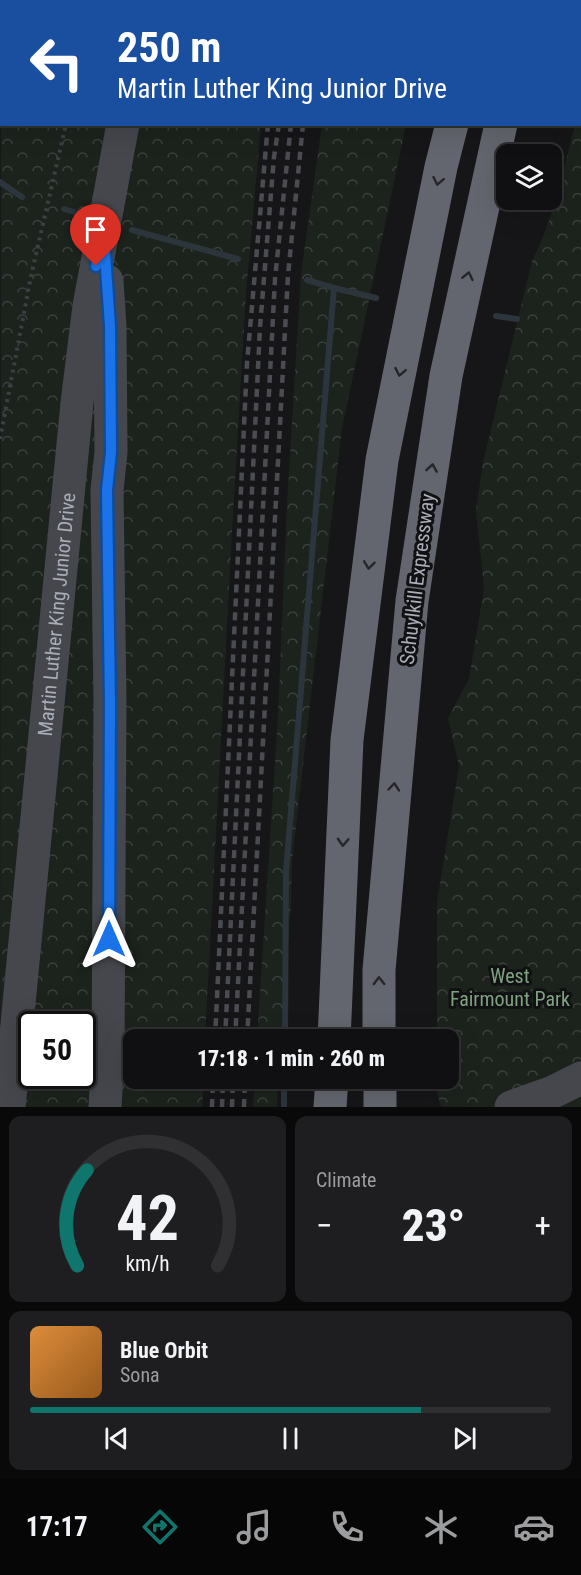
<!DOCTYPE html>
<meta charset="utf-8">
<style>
:root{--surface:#101012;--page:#1e1e20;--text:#f1f3f6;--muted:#9c9d9f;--line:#303032;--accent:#0f766e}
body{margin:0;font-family:"Roboto Condensed",sans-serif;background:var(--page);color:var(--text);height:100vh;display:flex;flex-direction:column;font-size:22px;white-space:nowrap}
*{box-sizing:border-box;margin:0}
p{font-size:20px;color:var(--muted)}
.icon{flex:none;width:33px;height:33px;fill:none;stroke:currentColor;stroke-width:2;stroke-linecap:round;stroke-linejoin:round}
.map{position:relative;height:1107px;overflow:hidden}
.drawer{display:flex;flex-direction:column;gap:9px;padding:9px;background:#09090a;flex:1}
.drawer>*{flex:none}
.guide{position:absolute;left:0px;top:0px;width:582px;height:126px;box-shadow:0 6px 24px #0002,0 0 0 2px var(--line);background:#1a4fa0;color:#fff;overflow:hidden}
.fabs{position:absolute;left:496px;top:144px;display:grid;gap:12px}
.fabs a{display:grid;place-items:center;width:66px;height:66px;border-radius:12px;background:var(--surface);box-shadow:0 6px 24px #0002,0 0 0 2px var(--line);font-size:30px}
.speed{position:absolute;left:18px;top:1011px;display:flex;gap:12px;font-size:30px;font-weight:700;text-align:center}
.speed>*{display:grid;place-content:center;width:78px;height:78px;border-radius:50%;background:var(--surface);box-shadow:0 6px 24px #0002,0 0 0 2px var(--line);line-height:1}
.speed .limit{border:3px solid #111;border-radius:9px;background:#fff;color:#111}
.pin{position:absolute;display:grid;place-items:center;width:51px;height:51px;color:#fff;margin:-62px -26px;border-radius:50% 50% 50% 0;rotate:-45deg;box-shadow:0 0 6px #0007}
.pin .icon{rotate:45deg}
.me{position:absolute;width:66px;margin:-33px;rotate:0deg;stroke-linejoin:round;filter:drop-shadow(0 0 4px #0008)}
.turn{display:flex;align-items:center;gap:21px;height:126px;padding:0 18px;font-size:27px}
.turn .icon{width:78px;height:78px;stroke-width:2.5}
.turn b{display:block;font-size:42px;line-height:51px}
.big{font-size:45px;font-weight:800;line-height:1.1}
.drawer .tile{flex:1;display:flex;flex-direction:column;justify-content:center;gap:9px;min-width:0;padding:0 21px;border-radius:12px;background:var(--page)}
.drawer .dial{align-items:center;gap:0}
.dial svg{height:156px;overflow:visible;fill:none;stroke:var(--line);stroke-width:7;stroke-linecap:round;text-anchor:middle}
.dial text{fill:var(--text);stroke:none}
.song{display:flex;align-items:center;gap:18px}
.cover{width:72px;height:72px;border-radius:9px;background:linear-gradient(135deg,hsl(30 70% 55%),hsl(30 70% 35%))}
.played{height:6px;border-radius:3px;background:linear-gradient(90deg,var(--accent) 75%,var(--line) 75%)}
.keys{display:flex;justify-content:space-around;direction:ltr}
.heat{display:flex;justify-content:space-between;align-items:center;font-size:33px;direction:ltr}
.drawer .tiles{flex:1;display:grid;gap:9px;grid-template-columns:1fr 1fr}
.tile:last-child{grid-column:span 2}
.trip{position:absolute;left:123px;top:1029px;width:336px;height:60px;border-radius:12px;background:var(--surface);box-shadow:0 6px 24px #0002,0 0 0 2px var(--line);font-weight:800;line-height:60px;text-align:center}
.tabs{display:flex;height:96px;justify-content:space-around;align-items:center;background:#060607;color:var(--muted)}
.tabs .icon{width:42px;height:42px}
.tabs .on{color:var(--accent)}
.tabs b{font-size:27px;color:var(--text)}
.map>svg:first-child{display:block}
.park{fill:url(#park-crowns);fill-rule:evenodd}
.water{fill:#2c353c}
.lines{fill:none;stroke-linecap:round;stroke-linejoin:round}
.stream{stroke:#2c353c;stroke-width:6}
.path{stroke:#3d3f44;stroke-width:4;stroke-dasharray:3 4.5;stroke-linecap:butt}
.secondary{stroke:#45474d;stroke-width:33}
.motorway{stroke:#63666e;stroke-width:33}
.rail{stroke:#4a4c52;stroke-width:4.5;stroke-dasharray:8 6;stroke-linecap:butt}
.oneway{stroke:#26262a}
.route-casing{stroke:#114b97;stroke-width:15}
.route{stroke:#1a73e8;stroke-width:10}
.labels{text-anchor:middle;stroke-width:6;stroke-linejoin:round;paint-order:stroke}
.street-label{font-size:20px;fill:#a8adb8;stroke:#111113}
.park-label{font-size:20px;fill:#7fa381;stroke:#111113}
</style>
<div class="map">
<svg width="581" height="1107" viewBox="0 0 581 1107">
<defs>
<pattern id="park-crowns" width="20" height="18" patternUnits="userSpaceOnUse" patternTransform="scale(1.5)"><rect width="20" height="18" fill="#1c231d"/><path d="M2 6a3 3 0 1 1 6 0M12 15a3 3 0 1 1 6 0" fill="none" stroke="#3a403c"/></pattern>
</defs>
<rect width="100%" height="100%" fill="#161618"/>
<path class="park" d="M29 0H280L29 2Z
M340 0H440L340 1Z
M581 99V1107H441L437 1092V1079L448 1078V1040H437V902L459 766 448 718 469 679 484 588 476 511 483 462 532 261C554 219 563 171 575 125L580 124Z
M1 117 2 124 261 125 246 293 232 532 205 1039 134 1040V1078L204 1079 202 1107H0ZM32 1024H82V1076H32Z
M322 125H406L342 428 292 860 291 903 281 1039H257L278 716 287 505 301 274Z
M255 1079H278L277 1107H253Z"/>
<path class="water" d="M0 0H29L2 2 0 124Z"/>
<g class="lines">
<path class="stream" d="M0 182 22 197
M64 209 87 216
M132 230 238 259
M334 288 376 298
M496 316 517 319
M285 1040 286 872 334 288 307 280
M284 1107V1078"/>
<path class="path" d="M96 2V0
M0 439 31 276 66 124"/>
<g class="secondary">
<path d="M151 2V0"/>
<path id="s1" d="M9 1107 77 403 89 306 123 124"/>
<path d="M105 1107 108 1055 110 701 107 490 111 452 110 326 107 281"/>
<path d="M511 1107 553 1092 581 1078"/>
</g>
<path class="motorway" d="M485 2 486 0
M536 2 537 0
M334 1040 347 740 382 460 441 167 452 124
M379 1040V970L412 601 446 376 501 124
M380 1078V1107
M330 1107 332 1078"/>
<path class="rail" d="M288 2 289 0
M302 2V0
M323 2V0
M215 1040 247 363 268 124
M225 1040 260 327 274 157 279 124
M235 1040 275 279 291 124
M247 1040 288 275 303 124
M212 1107 213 1078
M222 1107 223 1078
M232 1107 233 1078
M244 1107 245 1078"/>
</g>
<defs><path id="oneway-chevron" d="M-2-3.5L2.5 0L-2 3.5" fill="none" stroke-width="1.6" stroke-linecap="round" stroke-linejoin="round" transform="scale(1.5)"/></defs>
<g class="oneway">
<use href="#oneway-chevron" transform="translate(438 181) rotate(101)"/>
<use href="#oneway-chevron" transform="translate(468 276) rotate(-78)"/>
<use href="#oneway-chevron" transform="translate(400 372) rotate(101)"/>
<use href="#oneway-chevron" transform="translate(432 468) rotate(-81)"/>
<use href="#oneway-chevron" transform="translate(369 565) rotate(97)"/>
<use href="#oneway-chevron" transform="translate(394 787) rotate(-85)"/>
<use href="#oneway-chevron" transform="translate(343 842) rotate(93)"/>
<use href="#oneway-chevron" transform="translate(379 981) rotate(-91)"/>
</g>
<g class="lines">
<defs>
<path id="route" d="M96 266 103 225 110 326 111 452 107 490 110 702 109 939"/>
</defs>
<use href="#route" class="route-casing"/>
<use href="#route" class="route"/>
</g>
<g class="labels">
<g class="street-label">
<text transform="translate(417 579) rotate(-83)" y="7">Schuylkill Expressway</text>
<text dy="7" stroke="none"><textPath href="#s1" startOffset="495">Martin Luther King Junior Drive</textPath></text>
</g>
<g class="park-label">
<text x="510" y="983">West<tspan x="510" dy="23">Fairmount Park</tspan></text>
</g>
</g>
</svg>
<div class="fabs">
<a><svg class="icon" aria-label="layers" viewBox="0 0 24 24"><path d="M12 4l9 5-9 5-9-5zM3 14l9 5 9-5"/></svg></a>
</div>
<div class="speed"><div class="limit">50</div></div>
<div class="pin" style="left:96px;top:266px;background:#d93025"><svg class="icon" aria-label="arrive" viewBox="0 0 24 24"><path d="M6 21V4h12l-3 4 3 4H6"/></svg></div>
<svg class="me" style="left:109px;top:939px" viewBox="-20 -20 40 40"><path d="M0-17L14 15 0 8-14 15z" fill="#1a73e8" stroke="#fff" stroke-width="4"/></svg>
<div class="trip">17:18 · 1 min · 260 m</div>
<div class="guide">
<div class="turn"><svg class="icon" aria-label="left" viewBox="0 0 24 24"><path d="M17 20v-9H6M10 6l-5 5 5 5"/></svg><div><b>250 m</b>Martin Luther King Junior Drive</div></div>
</div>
</div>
<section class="drawer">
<div class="tiles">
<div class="tile dial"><svg viewBox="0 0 100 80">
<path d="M14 69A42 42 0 1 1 86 69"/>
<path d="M14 69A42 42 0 0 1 19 20" stroke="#0f766e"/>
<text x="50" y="56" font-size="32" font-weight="700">42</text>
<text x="50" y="72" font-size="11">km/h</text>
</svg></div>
<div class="tile"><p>Climate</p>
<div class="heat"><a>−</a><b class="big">23°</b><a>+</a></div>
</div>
<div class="tile">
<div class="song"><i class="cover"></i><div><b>Blue Orbit</b><p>Sona</p></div></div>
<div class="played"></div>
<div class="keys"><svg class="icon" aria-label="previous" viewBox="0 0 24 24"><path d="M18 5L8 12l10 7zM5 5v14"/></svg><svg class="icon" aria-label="pause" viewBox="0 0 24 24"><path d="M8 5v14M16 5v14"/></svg><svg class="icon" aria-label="next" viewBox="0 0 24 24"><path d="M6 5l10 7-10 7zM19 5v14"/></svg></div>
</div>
</div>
</section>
<nav class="tabs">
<b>17:17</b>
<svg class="icon on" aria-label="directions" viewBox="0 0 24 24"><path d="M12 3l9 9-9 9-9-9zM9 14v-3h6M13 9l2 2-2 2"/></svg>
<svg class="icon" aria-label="music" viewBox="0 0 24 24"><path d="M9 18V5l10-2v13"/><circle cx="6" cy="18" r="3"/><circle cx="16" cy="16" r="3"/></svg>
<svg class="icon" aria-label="phone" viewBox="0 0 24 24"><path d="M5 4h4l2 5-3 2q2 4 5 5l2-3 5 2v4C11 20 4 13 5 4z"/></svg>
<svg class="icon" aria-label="climate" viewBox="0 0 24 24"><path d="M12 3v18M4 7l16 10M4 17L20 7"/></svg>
<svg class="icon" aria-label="car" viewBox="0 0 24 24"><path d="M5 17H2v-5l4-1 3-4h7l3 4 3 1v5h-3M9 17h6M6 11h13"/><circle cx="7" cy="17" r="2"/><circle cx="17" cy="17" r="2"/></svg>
</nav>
